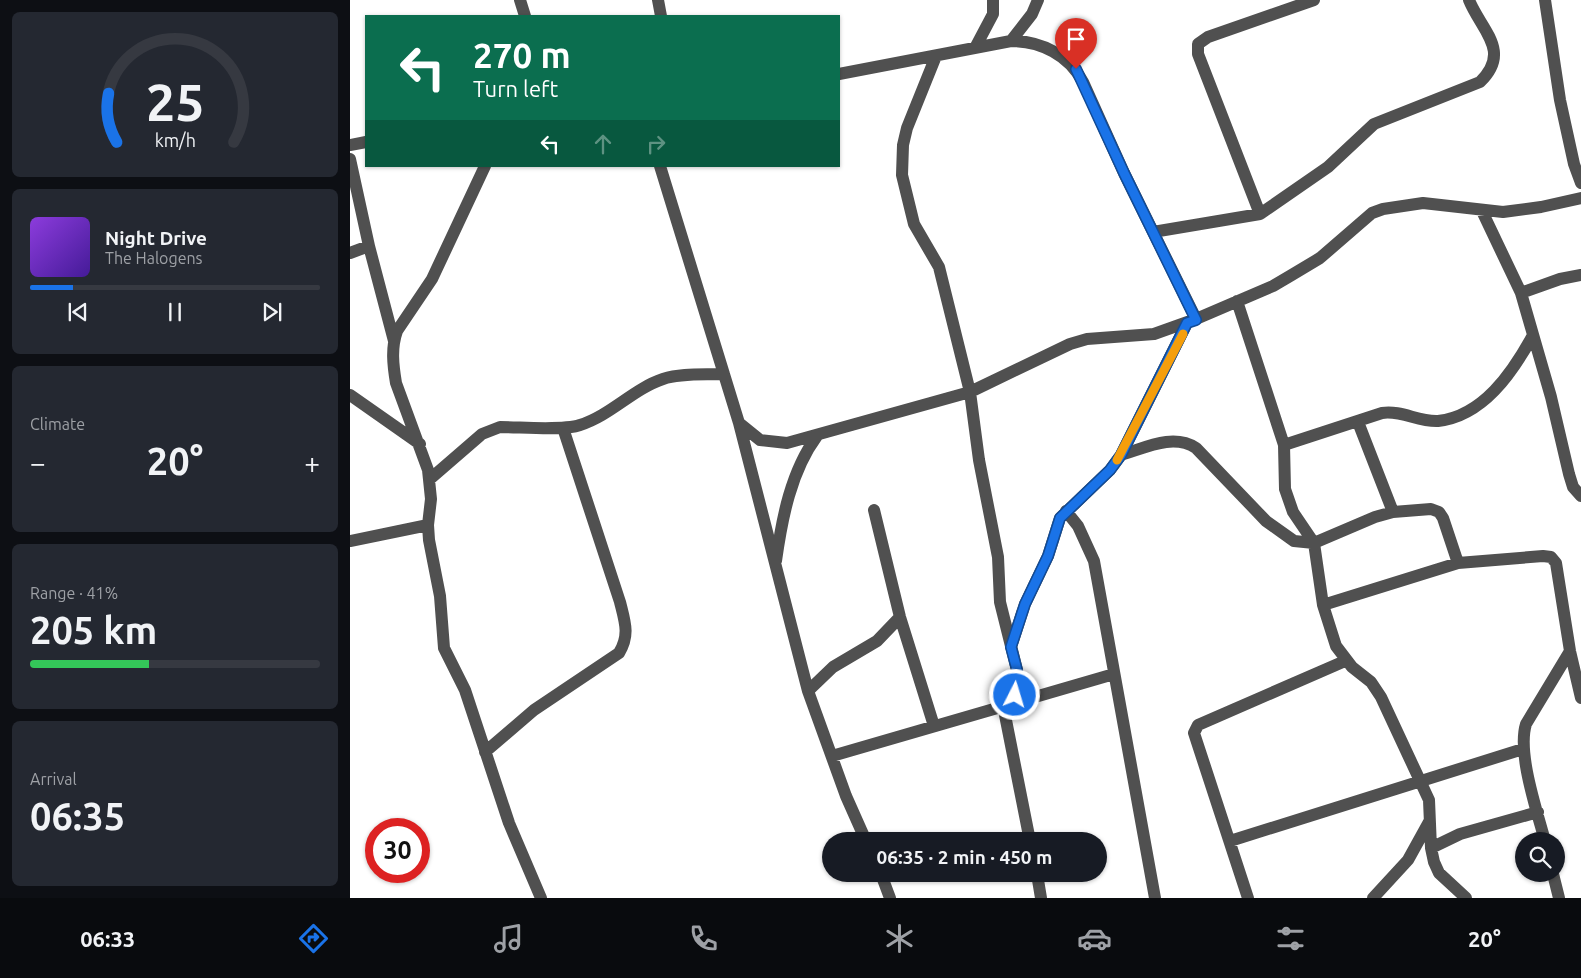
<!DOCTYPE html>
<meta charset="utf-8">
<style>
:root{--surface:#171b24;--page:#242831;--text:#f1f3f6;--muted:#9ea1a6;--line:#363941;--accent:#1a73e8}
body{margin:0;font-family:Ubuntu,sans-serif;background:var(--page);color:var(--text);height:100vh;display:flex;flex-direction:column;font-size:19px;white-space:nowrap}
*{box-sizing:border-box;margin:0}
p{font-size:16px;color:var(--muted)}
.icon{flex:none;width:28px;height:28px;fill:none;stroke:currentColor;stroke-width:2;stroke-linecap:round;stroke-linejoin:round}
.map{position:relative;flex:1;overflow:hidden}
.panel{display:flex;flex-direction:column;gap:12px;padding:12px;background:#0d0f14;width:350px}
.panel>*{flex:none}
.hud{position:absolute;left:15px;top:15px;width:475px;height:152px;border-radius:0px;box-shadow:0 1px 4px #0004;background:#0b6e4f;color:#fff;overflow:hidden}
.tools{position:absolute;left:1165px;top:832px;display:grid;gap:10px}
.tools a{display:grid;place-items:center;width:50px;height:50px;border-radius:50%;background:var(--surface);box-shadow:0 1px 4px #0004;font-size:25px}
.speed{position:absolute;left:15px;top:818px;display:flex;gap:10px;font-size:25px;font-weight:700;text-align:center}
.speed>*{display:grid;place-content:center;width:65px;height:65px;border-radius:50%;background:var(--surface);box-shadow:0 1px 4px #0004;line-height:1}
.speed .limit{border:8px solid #d22;background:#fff;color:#111}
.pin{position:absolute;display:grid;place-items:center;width:42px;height:42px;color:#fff;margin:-51px -21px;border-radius:50% 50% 50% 0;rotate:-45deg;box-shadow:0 0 5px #0007}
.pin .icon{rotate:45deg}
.me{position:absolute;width:55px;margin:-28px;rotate:5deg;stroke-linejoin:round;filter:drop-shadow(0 0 4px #0008)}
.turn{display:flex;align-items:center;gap:18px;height:105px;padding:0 25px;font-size:22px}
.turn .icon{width:65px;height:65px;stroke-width:2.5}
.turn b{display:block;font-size:35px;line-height:42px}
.lanes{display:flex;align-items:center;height:48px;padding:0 25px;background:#0003;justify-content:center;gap:25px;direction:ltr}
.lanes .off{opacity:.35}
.big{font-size:38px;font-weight:700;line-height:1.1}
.panel .widget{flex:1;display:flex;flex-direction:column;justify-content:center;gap:8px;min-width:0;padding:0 18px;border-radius:8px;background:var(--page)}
.panel .dial{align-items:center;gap:0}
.dial svg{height:130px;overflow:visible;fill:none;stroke:var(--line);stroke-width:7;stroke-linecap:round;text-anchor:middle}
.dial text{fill:var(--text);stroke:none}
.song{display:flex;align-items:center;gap:15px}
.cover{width:60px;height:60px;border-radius:8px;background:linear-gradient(135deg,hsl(270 70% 55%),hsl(260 70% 35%))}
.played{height:5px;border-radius:2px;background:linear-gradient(90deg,var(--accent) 15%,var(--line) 15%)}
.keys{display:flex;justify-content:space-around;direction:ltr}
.heat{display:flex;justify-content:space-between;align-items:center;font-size:28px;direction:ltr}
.charge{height:8px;border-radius:4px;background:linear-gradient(90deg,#34c759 41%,var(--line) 0)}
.trip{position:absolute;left:472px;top:832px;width:285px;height:50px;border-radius:25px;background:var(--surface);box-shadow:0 1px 4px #0004;font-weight:700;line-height:50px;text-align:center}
.tabs{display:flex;height:80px;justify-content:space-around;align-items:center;background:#090b0e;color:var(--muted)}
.tabs .icon{width:35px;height:35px}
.tabs .active{color:var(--accent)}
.tabs b{font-size:22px;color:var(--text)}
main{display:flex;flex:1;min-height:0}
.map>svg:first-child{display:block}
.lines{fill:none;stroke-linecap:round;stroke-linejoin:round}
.minor{stroke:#505050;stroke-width:12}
.route-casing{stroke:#114b97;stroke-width:12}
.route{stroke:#1a73e8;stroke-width:9}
.slow{stroke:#f59e0b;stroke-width:9}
</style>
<main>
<section class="panel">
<div class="widget dial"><svg viewBox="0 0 100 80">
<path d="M14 69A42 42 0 1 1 86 69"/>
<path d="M14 69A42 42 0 0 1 9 39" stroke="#1a73e8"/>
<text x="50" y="56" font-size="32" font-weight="700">25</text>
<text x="50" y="72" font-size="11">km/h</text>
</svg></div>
<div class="widget">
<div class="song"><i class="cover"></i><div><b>Night Drive</b><p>The Halogens</p></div></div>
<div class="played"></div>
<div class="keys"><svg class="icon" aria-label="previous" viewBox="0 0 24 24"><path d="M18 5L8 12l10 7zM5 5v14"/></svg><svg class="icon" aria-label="pause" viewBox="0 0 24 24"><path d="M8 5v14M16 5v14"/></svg><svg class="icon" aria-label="next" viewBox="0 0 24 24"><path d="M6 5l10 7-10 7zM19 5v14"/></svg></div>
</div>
<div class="widget"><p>Climate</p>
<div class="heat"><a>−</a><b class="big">20°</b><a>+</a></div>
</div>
<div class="widget"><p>Range · 41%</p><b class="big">205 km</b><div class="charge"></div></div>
<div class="widget"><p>Arrival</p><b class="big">06:35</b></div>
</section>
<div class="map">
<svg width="1231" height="898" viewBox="0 0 1231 898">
<rect width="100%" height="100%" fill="#fff"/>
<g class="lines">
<path class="minor" d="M170 0 175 16
M308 0 311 16
M1195 0 1210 100 1224 164 1231 183
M661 41 682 14 688 0
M625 48 643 14V0
M586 56 557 128 553 145 552 175 564 224 589 267 620 392 629 460 648 557 650 602 667 670 668 684 661 702
M489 74 661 41C691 41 719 55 733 82L774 173 846 319
M0 145 16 142
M0 159 19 246 44 341
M135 166 82 279 47 331C41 348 43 365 46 383L78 470 81 499 78 525 79 540 90 596 94 648 115 690 159 823 191 898
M310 166 389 423 458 691 496 796 516 841
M1132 211 1171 293 1201 397 1219 474 1223 487 1231 496
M910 214 848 54V44L858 37 964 0
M803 232 910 214 978 167 1024 124 1130 82C1162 51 1131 30 1119 0
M0 253 19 246
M1171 293 1210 279 1231 275
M887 301 934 445 935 489 943 512 964 543 973 605 986 646 1002 667 1021 682 1031 697 1079 800 1081 848 1084 862 1089 873 1116 898
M0 395 70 444
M1008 422 1043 512
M389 423 410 440 437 443 620 392 720 344 737 339 804 334 846 319 923 286 940 276 970 258 1022 213 1033 209 1073 203 1153 212 1191 207 1231 198
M934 445 1032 413C1052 410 1068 422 1088 421 1133 416 1162 373 1182 337
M771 455C795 448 823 433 846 448L916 521 944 541 964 543 1025 517 1043 512 1081 509 1089 512 1093 518 1108 563
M80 479 132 434 150 427C171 427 213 431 230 425 261 415 283 389 313 379 332 373 354 375 374 374
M524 510 550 617 584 726
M716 511 728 526 744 561 805 898
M0 541 78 525
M426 561C432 518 441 471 467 436
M973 605 1108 563 1193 556 1201 557 1206 563 1220 651 1231 698
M661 647 675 604 698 556 710 518 760 470 771 455 837 323
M458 691 483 667 527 641 550 617
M653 705 680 841
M135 752 184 710 269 653C280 635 275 622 270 602L213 428
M482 756 764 674
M880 841 1173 749
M1195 841C1187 811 1167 753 1176 724L1220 651
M1081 848 1110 834 1188 812
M531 874 540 898
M687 874 691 898
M1203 874 1209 898
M898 898 844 733 848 725 995 661
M1023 898 1058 860 1079 822"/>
</g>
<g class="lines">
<defs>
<path id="route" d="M665 695 668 684 667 670 661 647 675 604 698 556 710 518 760 470 771 455 837 323 846 320 774 173 726 69"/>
</defs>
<use href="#route" class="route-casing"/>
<use href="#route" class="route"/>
<path class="slow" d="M767 460 833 334"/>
</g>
</svg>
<div class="tools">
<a><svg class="icon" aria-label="search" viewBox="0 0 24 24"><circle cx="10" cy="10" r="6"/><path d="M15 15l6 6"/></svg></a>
</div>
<div class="speed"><div class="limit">30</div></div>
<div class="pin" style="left:726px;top:69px;background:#d93025"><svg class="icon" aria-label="arrive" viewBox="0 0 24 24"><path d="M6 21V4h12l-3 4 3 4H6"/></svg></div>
<svg class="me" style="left:665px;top:695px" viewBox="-20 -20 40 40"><circle r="17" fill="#1a73e8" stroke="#fff" stroke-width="3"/><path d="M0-11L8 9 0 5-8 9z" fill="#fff"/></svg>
<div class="trip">06:35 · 2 min · 450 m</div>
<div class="hud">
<div class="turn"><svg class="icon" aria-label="left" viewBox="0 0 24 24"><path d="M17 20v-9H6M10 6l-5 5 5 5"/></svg><div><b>270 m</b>Turn left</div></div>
<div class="lanes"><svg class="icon" aria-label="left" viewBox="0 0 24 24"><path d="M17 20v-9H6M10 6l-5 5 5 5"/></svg><svg class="icon off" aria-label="ahead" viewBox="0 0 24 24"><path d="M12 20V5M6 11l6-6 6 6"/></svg><svg class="icon off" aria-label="right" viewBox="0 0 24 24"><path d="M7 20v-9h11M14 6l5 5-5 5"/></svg></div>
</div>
</div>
</main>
<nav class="tabs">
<b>06:33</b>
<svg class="icon active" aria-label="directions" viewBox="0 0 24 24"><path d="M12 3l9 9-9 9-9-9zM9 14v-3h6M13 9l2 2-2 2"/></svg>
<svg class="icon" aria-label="music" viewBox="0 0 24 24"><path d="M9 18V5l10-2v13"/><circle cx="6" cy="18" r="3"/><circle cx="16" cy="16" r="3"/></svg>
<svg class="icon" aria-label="phone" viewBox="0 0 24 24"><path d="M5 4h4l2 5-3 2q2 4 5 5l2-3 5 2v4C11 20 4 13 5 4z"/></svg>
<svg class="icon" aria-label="climate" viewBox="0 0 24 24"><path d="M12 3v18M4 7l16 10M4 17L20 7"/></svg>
<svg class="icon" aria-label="car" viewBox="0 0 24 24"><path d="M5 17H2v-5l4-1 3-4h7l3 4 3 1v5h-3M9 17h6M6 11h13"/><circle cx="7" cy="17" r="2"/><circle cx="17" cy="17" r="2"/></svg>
<svg class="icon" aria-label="filters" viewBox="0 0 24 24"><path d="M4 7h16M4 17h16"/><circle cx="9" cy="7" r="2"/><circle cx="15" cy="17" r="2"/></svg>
<b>20°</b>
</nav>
